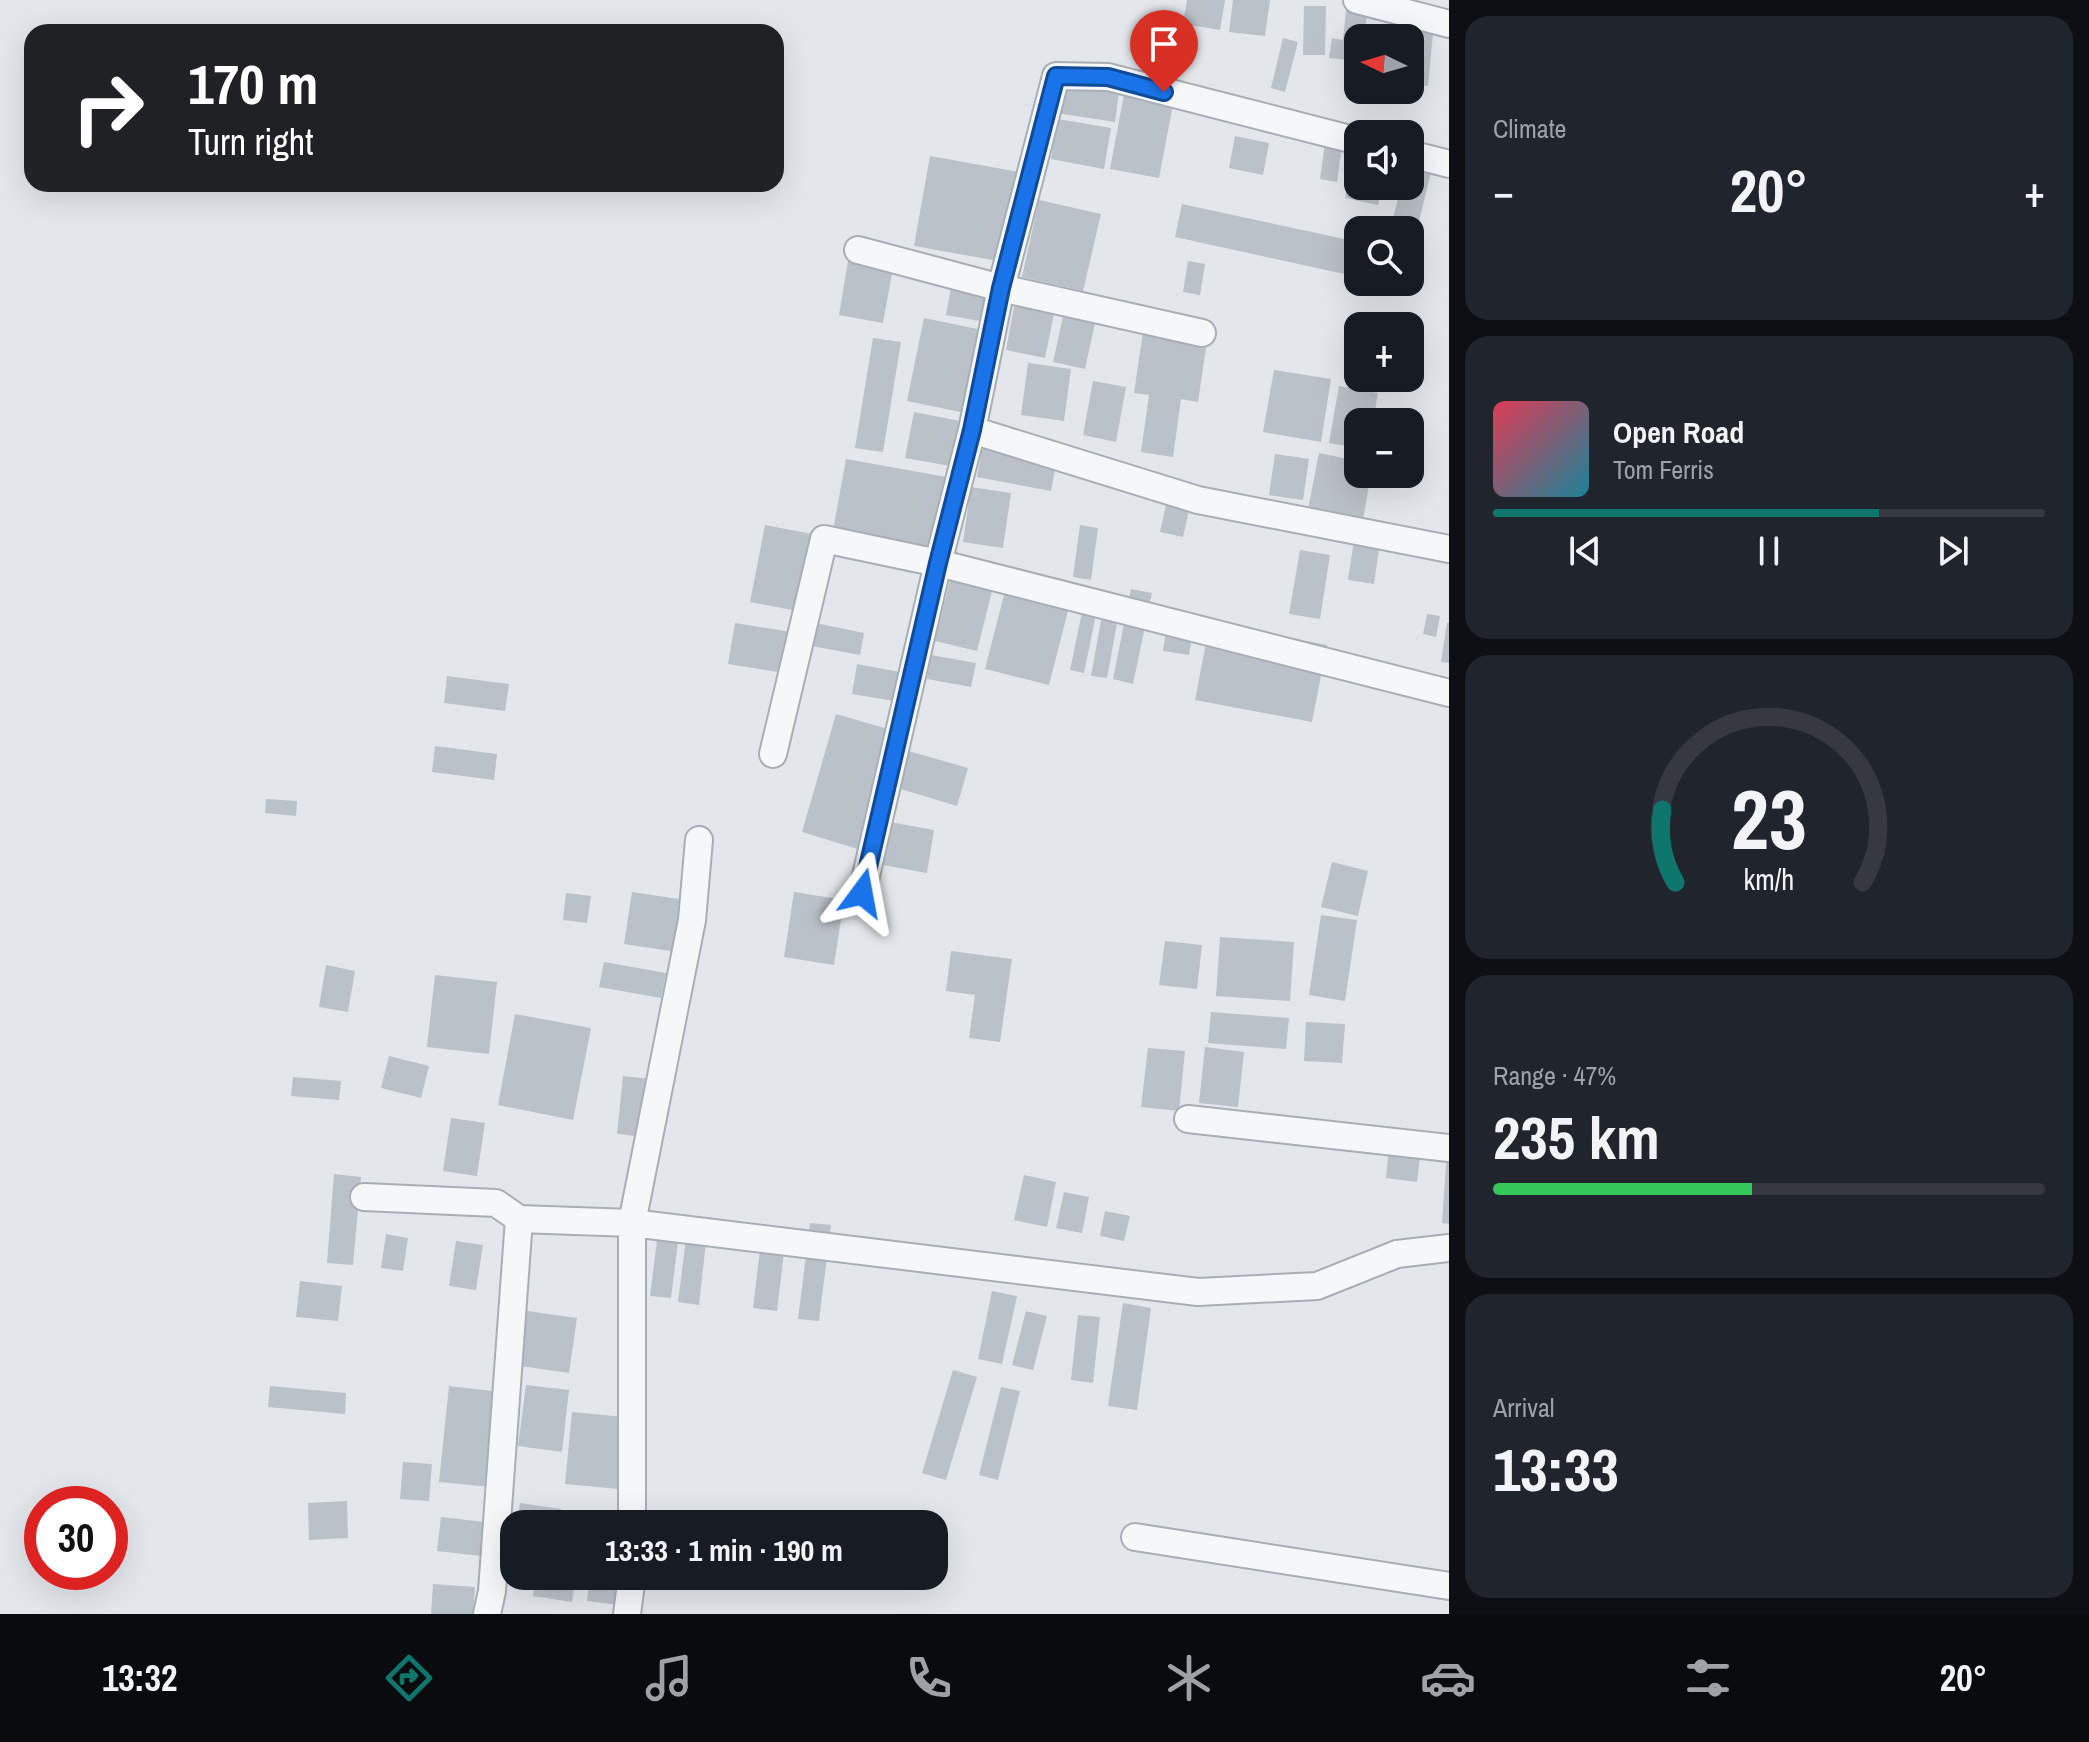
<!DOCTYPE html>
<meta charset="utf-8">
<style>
:root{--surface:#171b24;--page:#20242c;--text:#f1f3f6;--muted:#9ea1a6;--line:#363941;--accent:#0f766e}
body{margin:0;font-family:"Archivo Narrow",sans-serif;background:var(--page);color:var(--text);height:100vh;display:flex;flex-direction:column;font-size:30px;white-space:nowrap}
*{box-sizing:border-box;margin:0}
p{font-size:26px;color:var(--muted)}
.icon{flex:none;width:44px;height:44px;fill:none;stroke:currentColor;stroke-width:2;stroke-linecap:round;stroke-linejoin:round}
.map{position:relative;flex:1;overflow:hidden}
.panel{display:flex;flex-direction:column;gap:16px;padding:16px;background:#0d0f14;width:640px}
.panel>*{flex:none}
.top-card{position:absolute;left:24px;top:24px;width:760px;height:168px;border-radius:24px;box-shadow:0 8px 32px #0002;background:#202124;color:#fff;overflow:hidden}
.needle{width:52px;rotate:275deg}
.controls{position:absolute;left:1344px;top:24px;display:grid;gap:16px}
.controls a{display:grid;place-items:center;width:80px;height:80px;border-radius:16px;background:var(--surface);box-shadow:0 8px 32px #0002;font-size:40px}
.speed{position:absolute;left:24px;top:1486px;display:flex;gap:16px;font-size:40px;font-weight:700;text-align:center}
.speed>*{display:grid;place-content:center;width:104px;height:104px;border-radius:50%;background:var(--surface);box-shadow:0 8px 32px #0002;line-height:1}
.speed .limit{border:12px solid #d22;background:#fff;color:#111}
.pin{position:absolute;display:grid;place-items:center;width:68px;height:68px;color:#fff;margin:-82px -34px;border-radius:50% 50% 50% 0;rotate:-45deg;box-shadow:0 0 8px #0007}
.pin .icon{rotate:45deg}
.me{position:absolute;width:88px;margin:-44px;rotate:13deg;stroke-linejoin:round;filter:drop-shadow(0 0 6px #0008)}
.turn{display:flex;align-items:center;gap:28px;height:168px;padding:0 32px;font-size:36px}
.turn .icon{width:104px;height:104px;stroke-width:2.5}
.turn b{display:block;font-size:56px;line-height:68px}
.big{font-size:60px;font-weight:700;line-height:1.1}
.panel .card{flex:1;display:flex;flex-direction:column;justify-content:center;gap:12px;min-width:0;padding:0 28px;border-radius:24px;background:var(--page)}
.panel .dial{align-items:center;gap:0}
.dial svg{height:208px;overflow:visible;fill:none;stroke:var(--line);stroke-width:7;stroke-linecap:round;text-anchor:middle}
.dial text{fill:var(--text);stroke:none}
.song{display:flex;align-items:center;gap:24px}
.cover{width:96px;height:96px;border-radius:12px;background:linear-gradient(135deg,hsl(350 70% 55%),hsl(190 70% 35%))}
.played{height:8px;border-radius:4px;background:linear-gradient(90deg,var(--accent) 70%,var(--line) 70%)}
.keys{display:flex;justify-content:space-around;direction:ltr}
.heat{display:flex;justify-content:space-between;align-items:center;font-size:44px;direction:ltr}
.charge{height:12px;border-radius:6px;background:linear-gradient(90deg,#34c759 47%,var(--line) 0)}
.trip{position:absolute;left:500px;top:1510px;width:448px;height:80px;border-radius:24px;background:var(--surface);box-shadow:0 8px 32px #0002;font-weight:700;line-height:80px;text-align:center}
.tabs{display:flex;height:128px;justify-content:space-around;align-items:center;background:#090b0e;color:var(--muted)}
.tabs .icon{width:56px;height:56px}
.tabs .on{color:var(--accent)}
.tabs b{font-size:36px;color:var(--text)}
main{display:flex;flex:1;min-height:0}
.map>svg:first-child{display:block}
.building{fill:#bbc1c8}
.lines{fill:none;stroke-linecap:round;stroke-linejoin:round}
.street-casing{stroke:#a8aeb5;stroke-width:30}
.street{stroke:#f6f7f9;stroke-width:26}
.route-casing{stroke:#114b97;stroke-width:20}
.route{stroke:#1a73e8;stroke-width:14}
</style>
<main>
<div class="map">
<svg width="1449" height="1614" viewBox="0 0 1449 1614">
<rect width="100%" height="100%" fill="#e3e7eb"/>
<path class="building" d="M1187 0H1225L1220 30 1183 24Z
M1233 0H1270L1265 36 1229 32Z
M1347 0H1369L1364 38H1358V61L1329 58 1332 38 1343 40Z
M1304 6H1326L1325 55H1303Z
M1400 9 1435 12 1428 86 1410 84V38H1398Z
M1283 38 1298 42 1285 92 1271 88Z
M1062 68 1121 77 1115 122 1056 113Z
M1126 84 1175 94 1159 178 1110 169Z
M1058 119 1111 128 1104 169 1051 159Z
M1235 136 1269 143 1263 175 1229 168Z
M1326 136 1343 138 1337 182 1320 179Z
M1357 140 1358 186H1382L1378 205 1345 198Z
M1410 154 1434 160 1418 225 1393 219 1401 186H1410Z
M930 156 1020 172 1004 262 914 246Z
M1039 200 1101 214 1083 291 1022 277Z
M1182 204 1358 242V277L1175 237Z
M851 243 896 251 883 323 839 315Z
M1188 261 1205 264 1200 295 1183 292Z
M954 271 998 279 991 323 946 315Z
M1017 291 1057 299 1045 358 1006 350Z
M1066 303 1098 310 1085 369 1053 362Z
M924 318 982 330 965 413 907 401Z
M1144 325 1208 334 1198 402 1181 399 1173 457 1141 452 1149 395 1134 393Z
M873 338 901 342 883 452 855 448Z
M1028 363 1071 369 1064 421 1021 415Z
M1274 370 1331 379 1321 442 1263 432Z
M1093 381 1126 387 1116 442 1083 435Z
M1339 386 1378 393 1373 422H1358V448L1329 443Z
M914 412 965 422 956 467 905 458Z
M986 428 1060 442 1051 491 977 477Z
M1319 453 1358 461V474H1371L1363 519 1308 509Z
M1275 454 1309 459 1303 500 1269 495Z
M846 459 952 478 938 556 832 536Z
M1171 482 1194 488 1183 537 1160 532Z
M971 487 1011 493 1003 548 963 542Z
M765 525 812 534 797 611 750 602Z
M1080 525 1098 528 1091 580 1073 577Z
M1356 526 1382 529 1374 584 1348 580Z
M1300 550 1330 555 1320 619 1289 614Z
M956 556 998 567 977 651 935 641Z
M1007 583 1071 599 1049 685 985 669Z
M1131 589 1152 593 1133 684 1113 679Z
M1086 593 1100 595 1084 673 1070 670Z
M1106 593 1122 596 1107 678 1091 676Z
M1169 610 1196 614 1189 655 1163 651Z
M1427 614 1440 616 1436 637 1423 634Z
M806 621 864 633 860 655 801 644Z
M1210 622 1327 645 1312 722 1195 700Z
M735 623 791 632 784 673 728 664Z
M1447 623H1449V663L1441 662Z
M931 655 976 663 971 687 927 679Z
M857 664 905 673 900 702 852 694Z
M447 676 509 684 505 711 444 703Z
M836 714 895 731 861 850 802 832Z
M435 746 497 754 494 780 432 772Z
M905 750 968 768 957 806 894 787Z
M266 799 297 801 296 816 265 813Z
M884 821 934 830 927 873 877 864Z
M1332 862 1368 871 1358 916 1321 907Z
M632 892 692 901 684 953 624 944Z
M794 892 844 900 834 965 784 957Z
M566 893 591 896 587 923 563 920Z
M1321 915 1357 920 1345 1001 1309 995Z
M1220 937 1294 942 1290 1001 1216 996Z
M1165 941 1202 945 1197 989 1159 985Z
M951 951 1012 959 1000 1042 969 1038 975 995 946 991Z
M604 962 666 973 661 998 599 987Z
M326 965 355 971 348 1012 319 1007Z
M435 975 497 982 489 1054 427 1047Z
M1211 1012 1289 1018 1286 1049 1208 1043Z
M515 1014 591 1028 573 1120 498 1105Z
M1306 1022 1345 1024 1342 1063 1304 1061Z
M1205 1047 1244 1052 1238 1107 1199 1103Z
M1148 1048 1185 1051 1179 1111 1141 1107Z
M389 1056 429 1066 421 1098 381 1088Z
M623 1076 650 1079 644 1137 617 1134Z
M293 1077 341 1081 339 1100 291 1096Z
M451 1118 485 1123 477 1176 443 1171Z
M1390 1137 1422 1141 1417 1182 1386 1178Z
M1447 1150H1449V1224L1442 1223Z
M334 1174 361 1177 353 1265 327 1263Z
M1024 1175 1056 1182 1047 1227 1014 1220Z
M1064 1192 1089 1197 1082 1233 1056 1228Z
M1105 1211 1130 1216 1124 1241 1100 1236Z
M810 1223 831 1225 819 1321 798 1319Z
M687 1231 707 1233 699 1305 678 1302Z
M658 1232 679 1234 671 1298 650 1296Z
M762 1233 786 1236 777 1311 753 1308Z
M386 1234 408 1238 403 1271 381 1268Z
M456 1241 483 1245 476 1290 449 1286Z
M300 1281 342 1286 338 1321 296 1317Z
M992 1291 1017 1296 1002 1364 978 1359Z
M1123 1303 1151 1308 1137 1410 1108 1406Z
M520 1310 577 1318 569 1373 513 1365Z
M1026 1311 1047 1316 1033 1370 1012 1365Z
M1078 1315 1100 1317 1093 1383 1071 1380Z
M953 1370 977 1377 946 1480 922 1473Z
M526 1385 569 1390 562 1452 518 1446Z
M270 1386 346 1393 345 1414 268 1407Z
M449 1386 501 1392 492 1487 439 1482Z
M1001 1387 1020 1391 998 1480 979 1475Z
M572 1412 635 1418 629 1490 565 1484Z
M403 1462 432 1464 429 1501 400 1499Z
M347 1501 348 1538 309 1540 308 1503Z
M520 1503 561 1509 558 1524H517Z
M441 1517 484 1522 481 1556 437 1551Z
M536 1576H576L572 1602 533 1596Z
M590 1576H630L626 1606 587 1601Z
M433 1584 475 1587 473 1614H431Z"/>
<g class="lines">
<defs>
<path id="street" d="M1357 0 1449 24
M1410 154 1449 164
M858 250 1001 288 1202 333
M972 430 1198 500 1449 549
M773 754 824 539 938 563 1449 693
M862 893 938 563 972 430 1001 288 1056 76 1108 77 1358 141
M1188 1119 1449 1148
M364 1197 496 1203 519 1219 632 1223 1198 1292 1317 1286 1397 1254 1449 1248
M632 1524V1223L692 920 699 840
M1135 1537 1449 1586
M487 1614 492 1591 519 1219
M627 1614 632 1576"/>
</defs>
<use href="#street" class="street-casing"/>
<use href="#street" class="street"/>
</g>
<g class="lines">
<defs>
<path id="route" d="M862 893 938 563 972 430 1001 288 1056 76 1108 77 1164 92"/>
</defs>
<use href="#route" class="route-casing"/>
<use href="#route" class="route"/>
</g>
</svg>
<div class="controls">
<a><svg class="needle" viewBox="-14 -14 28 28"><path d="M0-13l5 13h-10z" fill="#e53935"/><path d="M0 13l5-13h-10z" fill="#9ea1a6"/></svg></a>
<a><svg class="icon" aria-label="sound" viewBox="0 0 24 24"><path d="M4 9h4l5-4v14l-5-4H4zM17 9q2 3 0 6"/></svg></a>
<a><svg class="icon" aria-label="search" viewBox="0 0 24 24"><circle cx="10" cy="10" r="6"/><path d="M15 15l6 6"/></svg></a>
<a>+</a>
<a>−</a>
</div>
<div class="speed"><div class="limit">30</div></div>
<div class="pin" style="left:1164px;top:92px;background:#d93025"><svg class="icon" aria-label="arrive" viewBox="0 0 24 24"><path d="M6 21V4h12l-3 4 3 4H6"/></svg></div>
<svg class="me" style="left:862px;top:893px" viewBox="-20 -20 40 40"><path d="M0-17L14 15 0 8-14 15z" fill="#1a73e8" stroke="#fff" stroke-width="4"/></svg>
<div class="trip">13:33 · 1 min · 190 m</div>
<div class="top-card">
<div class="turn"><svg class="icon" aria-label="right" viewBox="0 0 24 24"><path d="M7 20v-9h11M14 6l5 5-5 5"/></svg><div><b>170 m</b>Turn right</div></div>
</div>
</div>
<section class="panel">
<div class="card"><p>Climate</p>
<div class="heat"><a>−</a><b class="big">20°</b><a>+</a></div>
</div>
<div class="card">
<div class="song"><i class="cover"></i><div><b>Open Road</b><p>Tom Ferris</p></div></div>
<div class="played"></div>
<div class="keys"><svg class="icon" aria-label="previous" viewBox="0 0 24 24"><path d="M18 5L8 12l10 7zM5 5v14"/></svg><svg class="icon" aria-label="pause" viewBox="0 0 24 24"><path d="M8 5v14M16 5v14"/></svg><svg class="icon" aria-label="next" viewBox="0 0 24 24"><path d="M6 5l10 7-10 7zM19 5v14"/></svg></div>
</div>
<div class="card dial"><svg viewBox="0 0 100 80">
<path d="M14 69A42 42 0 1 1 86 69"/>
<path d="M14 69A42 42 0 0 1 9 41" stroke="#0f766e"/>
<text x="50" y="56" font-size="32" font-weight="700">23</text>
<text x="50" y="72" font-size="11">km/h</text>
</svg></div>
<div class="card"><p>Range · 47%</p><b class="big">235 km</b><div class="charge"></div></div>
<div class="card"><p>Arrival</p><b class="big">13:33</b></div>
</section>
</main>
<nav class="tabs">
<b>13:32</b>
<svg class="icon on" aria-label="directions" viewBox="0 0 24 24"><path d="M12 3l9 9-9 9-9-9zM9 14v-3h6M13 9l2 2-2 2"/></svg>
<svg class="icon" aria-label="music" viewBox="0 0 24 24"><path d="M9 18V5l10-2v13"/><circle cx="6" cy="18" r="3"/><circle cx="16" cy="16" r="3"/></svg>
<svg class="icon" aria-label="phone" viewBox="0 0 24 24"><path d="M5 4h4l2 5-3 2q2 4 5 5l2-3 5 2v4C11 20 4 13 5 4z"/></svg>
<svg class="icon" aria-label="climate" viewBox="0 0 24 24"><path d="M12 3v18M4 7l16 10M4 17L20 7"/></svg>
<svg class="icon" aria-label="car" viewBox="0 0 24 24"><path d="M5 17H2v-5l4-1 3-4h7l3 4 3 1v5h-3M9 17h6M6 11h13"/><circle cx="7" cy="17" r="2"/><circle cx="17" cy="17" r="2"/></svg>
<svg class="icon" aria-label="filters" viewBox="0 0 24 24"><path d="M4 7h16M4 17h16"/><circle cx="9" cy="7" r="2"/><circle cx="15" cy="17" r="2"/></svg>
<b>20°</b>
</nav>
